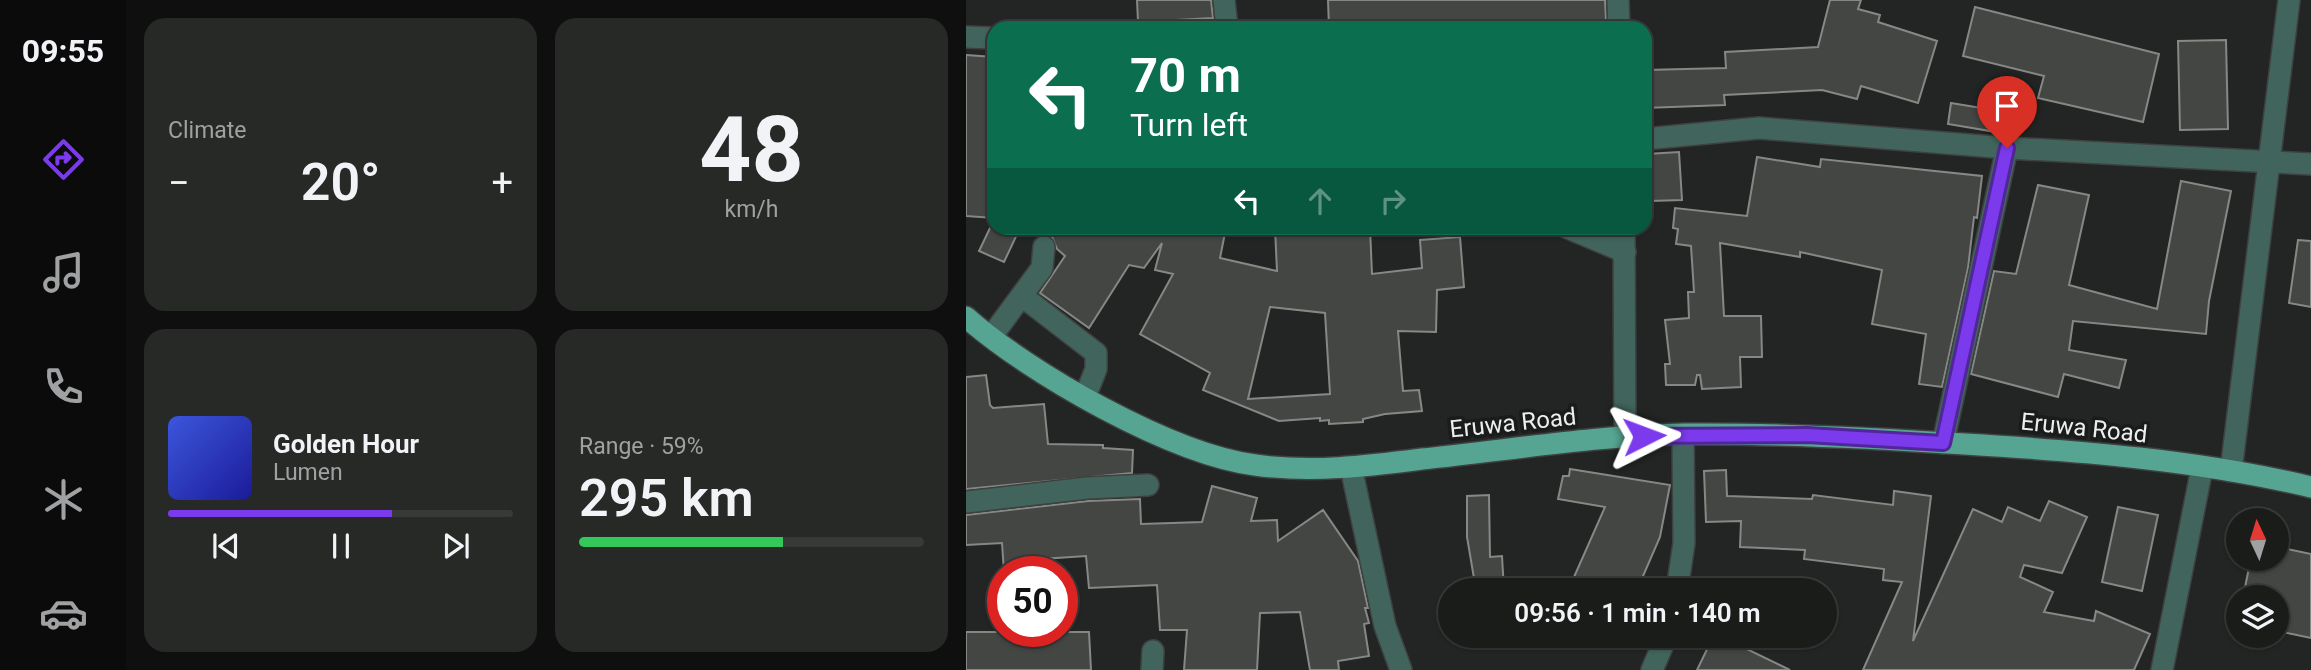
<!DOCTYPE html>
<meta charset="utf-8">
<style>
:root{--surface:#1a1c1a;--page:#272927;--text:#f1f3f6;--muted:#9fa1a2;--line:#383a39;--accent:#7c3aed}
body{margin:0;font-family:Roboto,sans-serif;background:var(--page);color:var(--text);height:100vh;display:flex;flex-direction:column;font-size:26px;white-space:nowrap}
*{box-sizing:border-box;margin:0}
p{font-size:23px;color:var(--muted)}
.icon{flex:none;width:38px;height:38px;fill:none;stroke:currentColor;stroke-width:2;stroke-linecap:round;stroke-linejoin:round}
.map{position:relative;flex:1;overflow:hidden}
.details{display:flex;flex-direction:column;gap:18px;padding:18px;background:#0e0f0e;width:840px}
.details>*{flex:none}
.guide{position:absolute;left:21px;top:21px;width:665px;height:214px;border-radius:21px;box-shadow:0 2px 5px #0004,0 0 0 2px var(--line);background:#0b6e4f;color:#fff;overflow:hidden}
.needle{width:46px;rotate:356deg}
.fabs{position:absolute;left:1260px;top:508px;display:grid;gap:14px}
.fabs a{display:grid;place-items:center;width:63px;height:63px;border-radius:50%;background:var(--surface);box-shadow:0 2px 5px #0004,0 0 0 2px var(--line);font-size:35px}
.speed{position:absolute;left:21px;top:556px;display:flex;gap:14px;font-size:35px;font-weight:700;text-align:center}
.speed>*{display:grid;place-content:center;width:91px;height:91px;border-radius:50%;background:var(--surface);box-shadow:0 2px 5px #0004,0 0 0 2px var(--line);line-height:1}
.speed .limit{border:10px solid #d22;background:#fff;color:#111}
.pin{position:absolute;display:grid;place-items:center;width:60px;height:60px;color:#fff;margin:-72px -30px;border-radius:50% 50% 50% 0;rotate:-45deg;box-shadow:0 0 7px #0007}
.pin .icon{rotate:45deg}
.me{position:absolute;width:77px;margin:-38px;rotate:87deg;stroke-linejoin:round;filter:drop-shadow(0 0 5px #0008)}
.turn{display:flex;align-items:center;gap:24px;height:147px;padding:0 28px;font-size:32px}
.turn .icon{width:91px;height:91px;stroke-width:2.5}
.turn b{display:block;font-size:49px;line-height:60px}
.lanes{display:flex;align-items:center;height:66px;padding:0 28px;background:#0003;justify-content:center;gap:35px;direction:ltr}
.lanes .off{opacity:.35}
.big{font-size:52px;font-weight:600;line-height:1.1}
.details .widget{flex:1;display:flex;flex-direction:column;justify-content:center;gap:10px;min-width:0;padding:0 24px;border-radius:21px;background:var(--page)}
.details .dial{align-items:center;gap:0}
.dial b{font-size:91px;line-height:1}
.song{display:flex;align-items:center;gap:21px}
.cover{width:84px;height:84px;border-radius:10px;background:linear-gradient(135deg,hsl(230 70% 55%),hsl(240 70% 35%))}
.played{height:7px;border-radius:4px;background:linear-gradient(90deg,var(--accent) 65%,var(--line) 65%)}
.keys{display:flex;justify-content:space-around;direction:ltr}
.heat{display:flex;justify-content:space-between;align-items:center;font-size:38px;direction:ltr}
.charge{height:10px;border-radius:5px;background:linear-gradient(90deg,#34c759 59%,var(--line) 0)}
.details .tiles{flex:1;display:grid;gap:18px;grid-template-columns:repeat(2,1fr)}
.trip{position:absolute;left:472px;top:578px;width:399px;height:70px;border-radius:35px;background:var(--surface);box-shadow:0 2px 5px #0004,0 0 0 2px var(--line);font-weight:600;line-height:70px;text-align:center}
main{display:flex;flex:1;min-height:0}
.menu{display:flex;flex-direction:column;width:126px;justify-content:space-around;align-items:center;background:#0a0b0a;color:var(--muted)}
.menu .icon{width:49px;height:49px}
.menu .on{color:var(--accent)}
.menu b{font-size:32px;color:var(--text)}
.map>svg:first-child{display:block}
.building{fill:#444643;stroke:#868885;stroke-width:2;fill-rule:evenodd}
.lines{fill:none;stroke-linecap:round;stroke-linejoin:round}
.minor-casing{stroke:#3e413f;stroke-width:24}
.major-casing{stroke:#3e413f;stroke-width:24}
.minor{stroke:#41655c;stroke-width:21}
.major{stroke:#56a593;stroke-width:21}
.route-casing{stroke:#51269a;stroke-width:18}
.route{stroke:#7c3aed;stroke-width:12}
.labels{text-anchor:middle;stroke-width:7;stroke-linejoin:round;paint-order:stroke}
.street-label{font-size:24px;fill:#edefee;stroke:#191c1a}
</style>
<main>
<nav class="menu">
<b>09:55</b>
<svg class="icon on" aria-label="directions" viewBox="0 0 24 24"><path d="M12 3l9 9-9 9-9-9zM9 14v-3h6M13 9l2 2-2 2"/></svg>
<svg class="icon" aria-label="music" viewBox="0 0 24 24"><path d="M9 18V5l10-2v13"/><circle cx="6" cy="18" r="3"/><circle cx="16" cy="16" r="3"/></svg>
<svg class="icon" aria-label="phone" viewBox="0 0 24 24"><path d="M5 4h4l2 5-3 2q2 4 5 5l2-3 5 2v4C11 20 4 13 5 4z"/></svg>
<svg class="icon" aria-label="climate" viewBox="0 0 24 24"><path d="M12 3v18M4 7l16 10M4 17L20 7"/></svg>
<svg class="icon" aria-label="car" viewBox="0 0 24 24"><path d="M5 17H2v-5l4-1 3-4h7l3 4 3 1v5h-3M9 17h6M6 11h13"/><circle cx="7" cy="17" r="2"/><circle cx="17" cy="17" r="2"/></svg>
</nav>
<section class="details">
<div class="tiles">
<div class="widget"><p>Climate</p>
<div class="heat"><a>−</a><b class="big">20°</b><a>+</a></div>
</div>
<div class="widget dial"><b>48</b><p>km/h</p></div>
<div class="widget">
<div class="song"><i class="cover"></i><div><b>Golden Hour</b><p>Lumen</p></div></div>
<div class="played"></div>
<div class="keys"><svg class="icon" aria-label="previous" viewBox="0 0 24 24"><path d="M18 5L8 12l10 7zM5 5v14"/></svg><svg class="icon" aria-label="pause" viewBox="0 0 24 24"><path d="M8 5v14M16 5v14"/></svg><svg class="icon" aria-label="next" viewBox="0 0 24 24"><path d="M6 5l10 7-10 7zM19 5v14"/></svg></div>
</div>
<div class="widget"><p>Range · 59%</p><b class="big">295 km</b><div class="charge"></div></div>
</div>
</section>
<div class="map">
<svg width="1345" height="670" viewBox="0 0 1345 670">
<rect width="100%" height="100%" fill="#222523"/>
<path class="building" d="M171 0H245L247 18 172 22Z
M362 0H639L640 21 533 27 532 21 455 25V28H363Z
M864 0H895L892 9 914 15 912 22 971 41 952 103 895 86 891 99 856 90 758 95 759 105 679 108V70L760 68 759 52 852 47Z
M1009 7 1193 54 1177 122 1072 98 1078 76 997 56Z
M1260 40 1262 129 1214 130 1212 41Z
M0 55 28 57V218L0 216Z
M985 103 1034 111 1030 132 982 124Z
M713 152 716 200 684 201 681 154Z
M791 157 854 167 855 159 1016 176 1011 218 1008 217 1002 268 976 387 953 384 960 334 906 324 916 270 834 252V257L754 243 758 316H795L796 357H774L775 387 736 389 734 375H731L729 385H700L699 364H704L699 320 723 318 722 292H728L725 246 710 244 712 229 707 228 709 208 781 216Z
M1215 181 1265 191 1243 301 1240 334 1107 321 1103 350 1160 360 1153 388 1098 374 1092 397 1005 374 1028 271 1050 274 1072 185 1123 195 1103 285 1191 309Z
M24 228H54L38 262 13 251Z
M64 228H260L254 258 311 271 309 228H404L406 274 456 268 454 240 494 237 498 287 471 290 470 332 432 331 437 391 453 390 456 411 419 414 397 419V422L363 424V420L354 421V418L313 421 237 390 244 373 174 334 207 274 189 270 196 243 178 268 163 265 123 328 74 293 99 256 91 249 86 237 73 235ZM304 307 359 313 364 394 282 399Z
M1332 240 1345 241V307L1323 303Z
M20 375 24 405 27 408 78 404 82 444 137 445V448L167 450 166 473 0 489V377Z
M604 469 704 485 694 537 671 590H638L608 577 639 507 592 499 597 476H603Z
M760 470 761 496 846 499 847 495 927 505 928 491 965 496 947 641 1007 509 1036 522 1042 507 1074 521 1083 501 1121 517 1096 573 1058 565 1054 577 1087 592 1078 612 1128 621 1130 611 1184 634 1168 670H897L936 582 917 580 918 569 838 559 839 550 774 547 775 521 740 522 738 471Z
M246 486 291 498 285 521 311 520 312 541 357 510 392 561 402 608H399L403 623 398 624 403 656 372 661 373 670H344L334 612 294 613 291 670H218L221 630H194L191 585 123 588 120 556 76 559 77 572H38L36 543 0 545V515L122 501 174 499 175 524 236 522Z
M523 495 524 557 536 556 538 590H510L501 537V496Z
M1152 507 1192 515 1176 591 1136 582Z
M1311 547 1345 554V638L1311 631V597H1277L1285 558H1311Z
M0 632H123L125 670H0Z
M748 635H752L824 670H731Z"/>
<g class="lines">
<defs>
<path id="minor" d="M258 0 261 28
M652 0 653 28
M0 37 28 38
M679 139 793 128 1041 148 1345 164
M602 228 659 252
M658 228 659 437
M56 296 130 353V369L119 397
M25 337 76 268 78 247
M977 443 1041 148
M385 467 419 626 435 670
M1265 471 1323 0
M0 502 121 488 182 485
M711 590 718 543 717 434
M186 670 187 651
M686 670 701 635
M1196 670 1236 468"/>
<path id="major" d="M0 317C63 373 205 454 289 465 344 473 402 466 456 459 544 450 632 435 720 434 813 433 906 438 999 444 1115 451 1232 460 1345 487"/>
</defs>
<use href="#minor" class="minor-casing"/>
<use href="#major" class="major-casing"/>
<use href="#minor" class="minor"/>
<use href="#major" class="major"/>
</g>
<g class="lines">
<defs>
<path id="route" d="M678 436 841 435 977 443 1041 148"/>
</defs>
<use href="#route" class="route-casing"/>
<use href="#route" class="route"/>
</g>
<g class="labels">
<g class="street-label">
<text transform="translate(547 423) rotate(-6)" y="8">Eruwa Road</text>
<text transform="translate(1118 428) rotate(6)" y="8">Eruwa Road</text>
</g>
</g>
</svg>
<div class="fabs">
<a><svg class="needle" viewBox="-14 -14 28 28"><path d="M0-13l5 13h-10z" fill="#e53935"/><path d="M0 13l5-13h-10z" fill="#9fa1a2"/></svg></a>
<a><svg class="icon" aria-label="layers" viewBox="0 0 24 24"><path d="M12 4l9 5-9 5-9-5zM3 14l9 5 9-5"/></svg></a>
</div>
<div class="speed"><div class="limit">50</div></div>
<div class="pin" style="left:1041px;top:148px;background:#d93025"><svg class="icon" aria-label="arrive" viewBox="0 0 24 24"><path d="M6 21V4h12l-3 4 3 4H6"/></svg></div>
<svg class="me" style="left:678px;top:436px" viewBox="-20 -20 40 40"><path d="M0-17L14 15 0 8-14 15z" fill="#7c3aed" stroke="#fff" stroke-width="4"/></svg>
<div class="trip">09:56 · 1 min · 140 m</div>
<div class="guide">
<div class="turn"><svg class="icon" aria-label="left" viewBox="0 0 24 24"><path d="M17 20v-9H6M10 6l-5 5 5 5"/></svg><div><b>70 m</b>Turn left</div></div>
<div class="lanes"><svg class="icon" aria-label="left" viewBox="0 0 24 24"><path d="M17 20v-9H6M10 6l-5 5 5 5"/></svg><svg class="icon off" aria-label="ahead" viewBox="0 0 24 24"><path d="M12 20V5M6 11l6-6 6 6"/></svg><svg class="icon off" aria-label="right" viewBox="0 0 24 24"><path d="M7 20v-9h11M14 6l5 5-5 5"/></svg></div>
</div>
</div>
</main>
